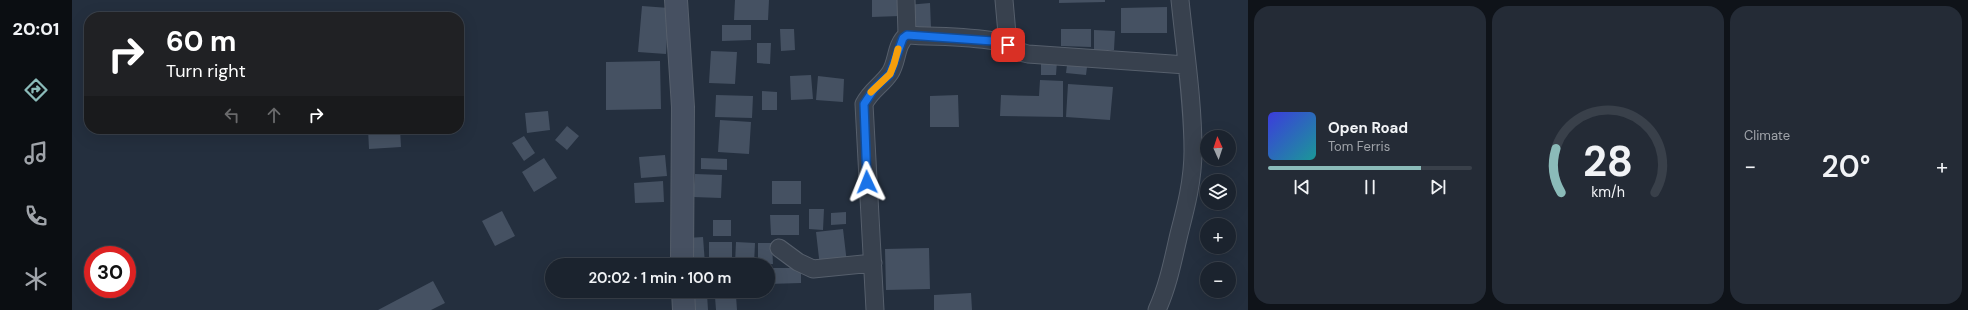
<!DOCTYPE html>
<meta charset="utf-8">
<style>
:root{--surface:#1b232e;--page:#242b36;--text:#f1f3f6;--muted:#a0a4aa;--line:#39404a;--accent:#8bbbb9}
body{margin:0;font-family:"DM Sans",sans-serif;background:var(--page);color:var(--text);height:100vh;display:flex;flex-direction:column;font-size:15px;white-space:nowrap}
*{box-sizing:border-box;margin:0}
p{font-size:13px;color:var(--muted)}
.icon{flex:none;width:22px;height:22px;fill:none;stroke:currentColor;stroke-width:2;stroke-linecap:round;stroke-linejoin:round}
.map{position:relative;flex:1;overflow:hidden}
.drawer{display:flex;flex-direction:column;gap:6px;padding:6px;background:#0f1319;width:720px}
.drawer>*{flex:none}
.banner{position:absolute;left:12px;top:12px;width:380px;height:122px;border-radius:16px;box-shadow:0 4px 16px #0002,0 0 0 1px var(--line);background:#202124;color:#fff;overflow:hidden}
.needle{width:26px;rotate:357deg}
.fabs{position:absolute;left:1128px;top:130px;display:grid;gap:8px}
.fabs a{display:grid;place-items:center;width:36px;height:36px;border-radius:50%;background:var(--surface);box-shadow:0 4px 16px #0002,0 0 0 1px var(--line);font-size:20px}
.speed{position:absolute;left:12px;top:246px;display:flex;gap:8px;font-size:20px;font-weight:700;text-align:center}
.speed>*{display:grid;place-content:center;width:52px;height:52px;border-radius:50%;background:var(--surface);box-shadow:0 4px 16px #0002,0 0 0 1px var(--line);line-height:1}
.speed .limit{border:6px solid #d22;background:#fff;color:#111}
.pin{position:absolute;display:grid;place-items:center;width:34px;height:34px;color:#fff;margin:-17px;border-radius:8px;box-shadow:0 2px 6px #0006}
.me{position:absolute;width:44px;margin:-22px;rotate:358deg;stroke-linejoin:round;filter:drop-shadow(0 0 3px #0008)}
.turn{display:flex;align-items:center;gap:14px;height:84px;padding:0 16px;font-size:18px}
.turn .icon{width:52px;height:52px;stroke-width:2.5}
.turn b{display:block;font-size:28px;line-height:34px}
.lanes{display:flex;align-items:center;height:38px;padding:0 16px;background:#0003;justify-content:center;gap:20px;direction:ltr}
.lanes .off{opacity:.35}
.big{font-size:30px;font-weight:600;line-height:1.1}
.drawer .tile{flex:1;display:flex;flex-direction:column;justify-content:center;gap:6px;min-width:0;padding:0 14px;border-radius:16px;background:var(--page)}
.drawer .dial{align-items:center;gap:0}
.dial svg{height:104px;overflow:visible;fill:none;stroke:var(--line);stroke-width:7;stroke-linecap:round;text-anchor:middle}
.dial text{fill:var(--text);stroke:none}
.song{display:flex;align-items:center;gap:12px}
.cover{width:48px;height:48px;border-radius:6px;background:linear-gradient(135deg,hsl(240 70% 55%),hsl(180 70% 35%))}
.played{height:4px;border-radius:2px;background:linear-gradient(90deg,var(--accent) 75%,var(--line) 75%)}
.keys{display:flex;justify-content:space-around;direction:ltr}
.heat{display:flex;justify-content:space-between;align-items:center;font-size:22px;direction:ltr}
.drawer .tiles{flex:1;display:grid;gap:6px;grid-template-columns:repeat(3,1fr)}
.trip{position:absolute;left:473px;top:258px;width:230px;height:40px;border-radius:20px;background:var(--surface);box-shadow:0 4px 16px #0002,0 0 0 1px var(--line);font-weight:600;line-height:40px;text-align:center}
main{display:flex;flex:1;min-height:0}
.tab-bar{display:flex;flex-direction:column;width:72px;justify-content:space-around;align-items:center;background:#0b0e12;color:var(--muted)}
.tab-bar .icon{width:28px;height:28px}
.tab-bar .current{color:var(--accent)}
.tab-bar b{font-size:18px;color:var(--text)}
.map>svg:first-child{display:block}
.building{fill:#455162}
.lines{fill:none;stroke-linecap:round;stroke-linejoin:round}
.street-casing{stroke:#565f6c;stroke-width:19}
.secondary-casing{stroke:#565f6c;stroke-width:24}
.street{stroke:#38414e;stroke-width:17}
.secondary{stroke:#465061;stroke-width:22}
.route-casing{stroke:#114b97;stroke-width:10}
.route{stroke:#1a73e8;stroke-width:7}
.slow{stroke:#f59e0b;stroke-width:7}
</style>
<main>
<nav class="tab-bar">
<b>20:01</b>
<svg class="icon current" aria-label="directions" viewBox="0 0 24 24"><path d="M12 3l9 9-9 9-9-9zM9 14v-3h6M13 9l2 2-2 2"/></svg>
<svg class="icon" aria-label="music" viewBox="0 0 24 24"><path d="M9 18V5l10-2v13"/><circle cx="6" cy="18" r="3"/><circle cx="16" cy="16" r="3"/></svg>
<svg class="icon" aria-label="phone" viewBox="0 0 24 24"><path d="M5 4h4l2 5-3 2q2 4 5 5l2-3 5 2v4C11 20 4 13 5 4z"/></svg>
<svg class="icon" aria-label="climate" viewBox="0 0 24 24"><path d="M12 3v18M4 7l16 10M4 17L20 7"/></svg>
</nav>
<div class="map">
<svg width="1176" height="310" viewBox="0 0 1176 310">
<rect width="100%" height="100%" fill="#242f3e"/>
<path class="building" d="M663 0H697L696 20H662Z
M800 0H828V16L800 17Z
M987 0H1033V2L987 3Z
M858 3 859 28 837 29 835 5Z
M570 6 597 8 594 54 566 52Z
M1095 7V33H1049V8Z
M650 25H679V40L650 41Z
M708 29H722L723 50 709 51Z
M989 29H1019V47L989 46Z
M1022 30 1043 31 1042 50H1022Z
M685 43H699L698 64 685 63Z
M639 51 665 52 663 84 637 83Z
M996 57 1016 59 1014 75 994 73Z
M588 61 589 109 534 110V62Z
M969 61H985L984 75H969Z
M739 75 741 99 719 100 718 76Z
M746 76 772 79 771 102 744 100Z
M968 80 991 81V117L928 116 929 95 967 96Z
M996 84 1041 87 1038 120 994 117Z
M690 91 705 92V110H690Z
M644 95 681 96 680 118 643 117Z
M886 95 887 127H858V96Z
M476 111 478 130 455 133 453 113Z
M648 120 679 122 677 154 646 152Z
M495 126 507 136 495 150 483 140Z
M296 129H328L329 147 297 149Z
M452 136 463 153 452 161 440 143Z
M593 155 595 176 569 178 567 157Z
M472 158 485 178 462 192 450 172Z
M629 158 655 159V170L629 169Z
M623 174 650 175 649 198 621 197Z
M591 181 592 202 563 203 562 183Z
M700 181H729V204H700Z
M737 209H752L751 230 737 229Z
M430 211 443 236 423 246 410 221Z
M774 212V224L759 225V213Z
M698 215H727V235H699Z
M641 220H659V236H641Z
M771 229 775 263 748 267 744 232Z
M631 237 633 264 616 265 615 238Z
M637 242H660V263L637 262Z
M664 242 683 243 682 265 663 263Z
M686 243H700L701 264 686 265Z
M857 248 858 289 814 290 813 249Z
M696 268H729V283L696 284Z
M361 281 373 303 359 310H306Z
M899 293 900 310H862V295Z
M635 294 636 310H616L615 296Z
M664 296 665 310H644L643 297Z"/>
<g class="lines">
<defs>
<path id="street" d="M932 0 936 45
M835 35C864 37 894 36 922 41 935 43 944 52 956 54L1114 65
M707 248 726 262 741 269 801 263
M803 310 792 104C799 90 810 85 818 73 826 61 823 45 835 35L834 0
M1085 310C1096 286 1101 260 1107 234 1114 207 1121 180 1121 151 1121 101 1113 50 1108 0"/>
<path id="secondary" d="M604 0 611 107 610 265
M611 291 612 310"/>
</defs>
<use href="#street" class="street-casing"/>
<use href="#secondary" class="secondary-casing"/>
<use href="#street" class="street"/>
<use href="#secondary" class="secondary"/>
</g>
<g class="lines">
<defs>
<path id="route" d="M795 182 792 104 802 89 818 74 831 38 835 35 921 41 936 45"/>
</defs>
<use href="#route" class="route-casing"/>
<use href="#route" class="route"/>
<path class="slow" d="M799 92 818 74 822 64 826 49"/>
</g>
</svg>
<div class="fabs">
<a><svg class="needle" viewBox="-14 -14 28 28"><path d="M0-13l5 13h-10z" fill="#e53935"/><path d="M0 13l5-13h-10z" fill="#a0a4aa"/></svg></a>
<a><svg class="icon" aria-label="layers" viewBox="0 0 24 24"><path d="M12 4l9 5-9 5-9-5zM3 14l9 5 9-5"/></svg></a>
<a>+</a>
<a>−</a>
</div>
<div class="speed"><div class="limit">30</div></div>
<div class="pin" style="left:936px;top:45px;background:#d93025"><svg class="icon" aria-label="arrive" viewBox="0 0 24 24"><path d="M6 21V4h12l-3 4 3 4H6"/></svg></div>
<svg class="me" style="left:795px;top:182px" viewBox="-20 -20 40 40"><path d="M0-17L14 15 0 8-14 15z" fill="#1a73e8" stroke="#fff" stroke-width="4"/></svg>
<div class="trip">20:02 · 1 min · 100 m</div>
<div class="banner">
<div class="turn"><svg class="icon" aria-label="right" viewBox="0 0 24 24"><path d="M7 20v-9h11M14 6l5 5-5 5"/></svg><div><b>60 m</b>Turn right</div></div>
<div class="lanes"><svg class="icon off" aria-label="left" viewBox="0 0 24 24"><path d="M17 20v-9H6M10 6l-5 5 5 5"/></svg><svg class="icon off" aria-label="ahead" viewBox="0 0 24 24"><path d="M12 20V5M6 11l6-6 6 6"/></svg><svg class="icon" aria-label="right" viewBox="0 0 24 24"><path d="M7 20v-9h11M14 6l5 5-5 5"/></svg></div>
</div>
</div>
<section class="drawer">
<div class="tiles">
<div class="tile">
<div class="song"><i class="cover"></i><div><b>Open Road</b><p>Tom Ferris</p></div></div>
<div class="played"></div>
<div class="keys"><svg class="icon" aria-label="previous" viewBox="0 0 24 24"><path d="M18 5L8 12l10 7zM5 5v14"/></svg><svg class="icon" aria-label="pause" viewBox="0 0 24 24"><path d="M8 5v14M16 5v14"/></svg><svg class="icon" aria-label="next" viewBox="0 0 24 24"><path d="M6 5l10 7-10 7zM19 5v14"/></svg></div>
</div>
<div class="tile dial"><svg viewBox="0 0 100 80">
<path d="M14 69A42 42 0 1 1 86 69"/>
<path d="M14 69A42 42 0 0 1 10 35" stroke="#8bbbb9"/>
<text x="50" y="56" font-size="32" font-weight="700">28</text>
<text x="50" y="72" font-size="11">km/h</text>
</svg></div>
<div class="tile"><p>Climate</p>
<div class="heat"><a>−</a><b class="big">20°</b><a>+</a></div>
</div>
</div>
</section>
</main>
